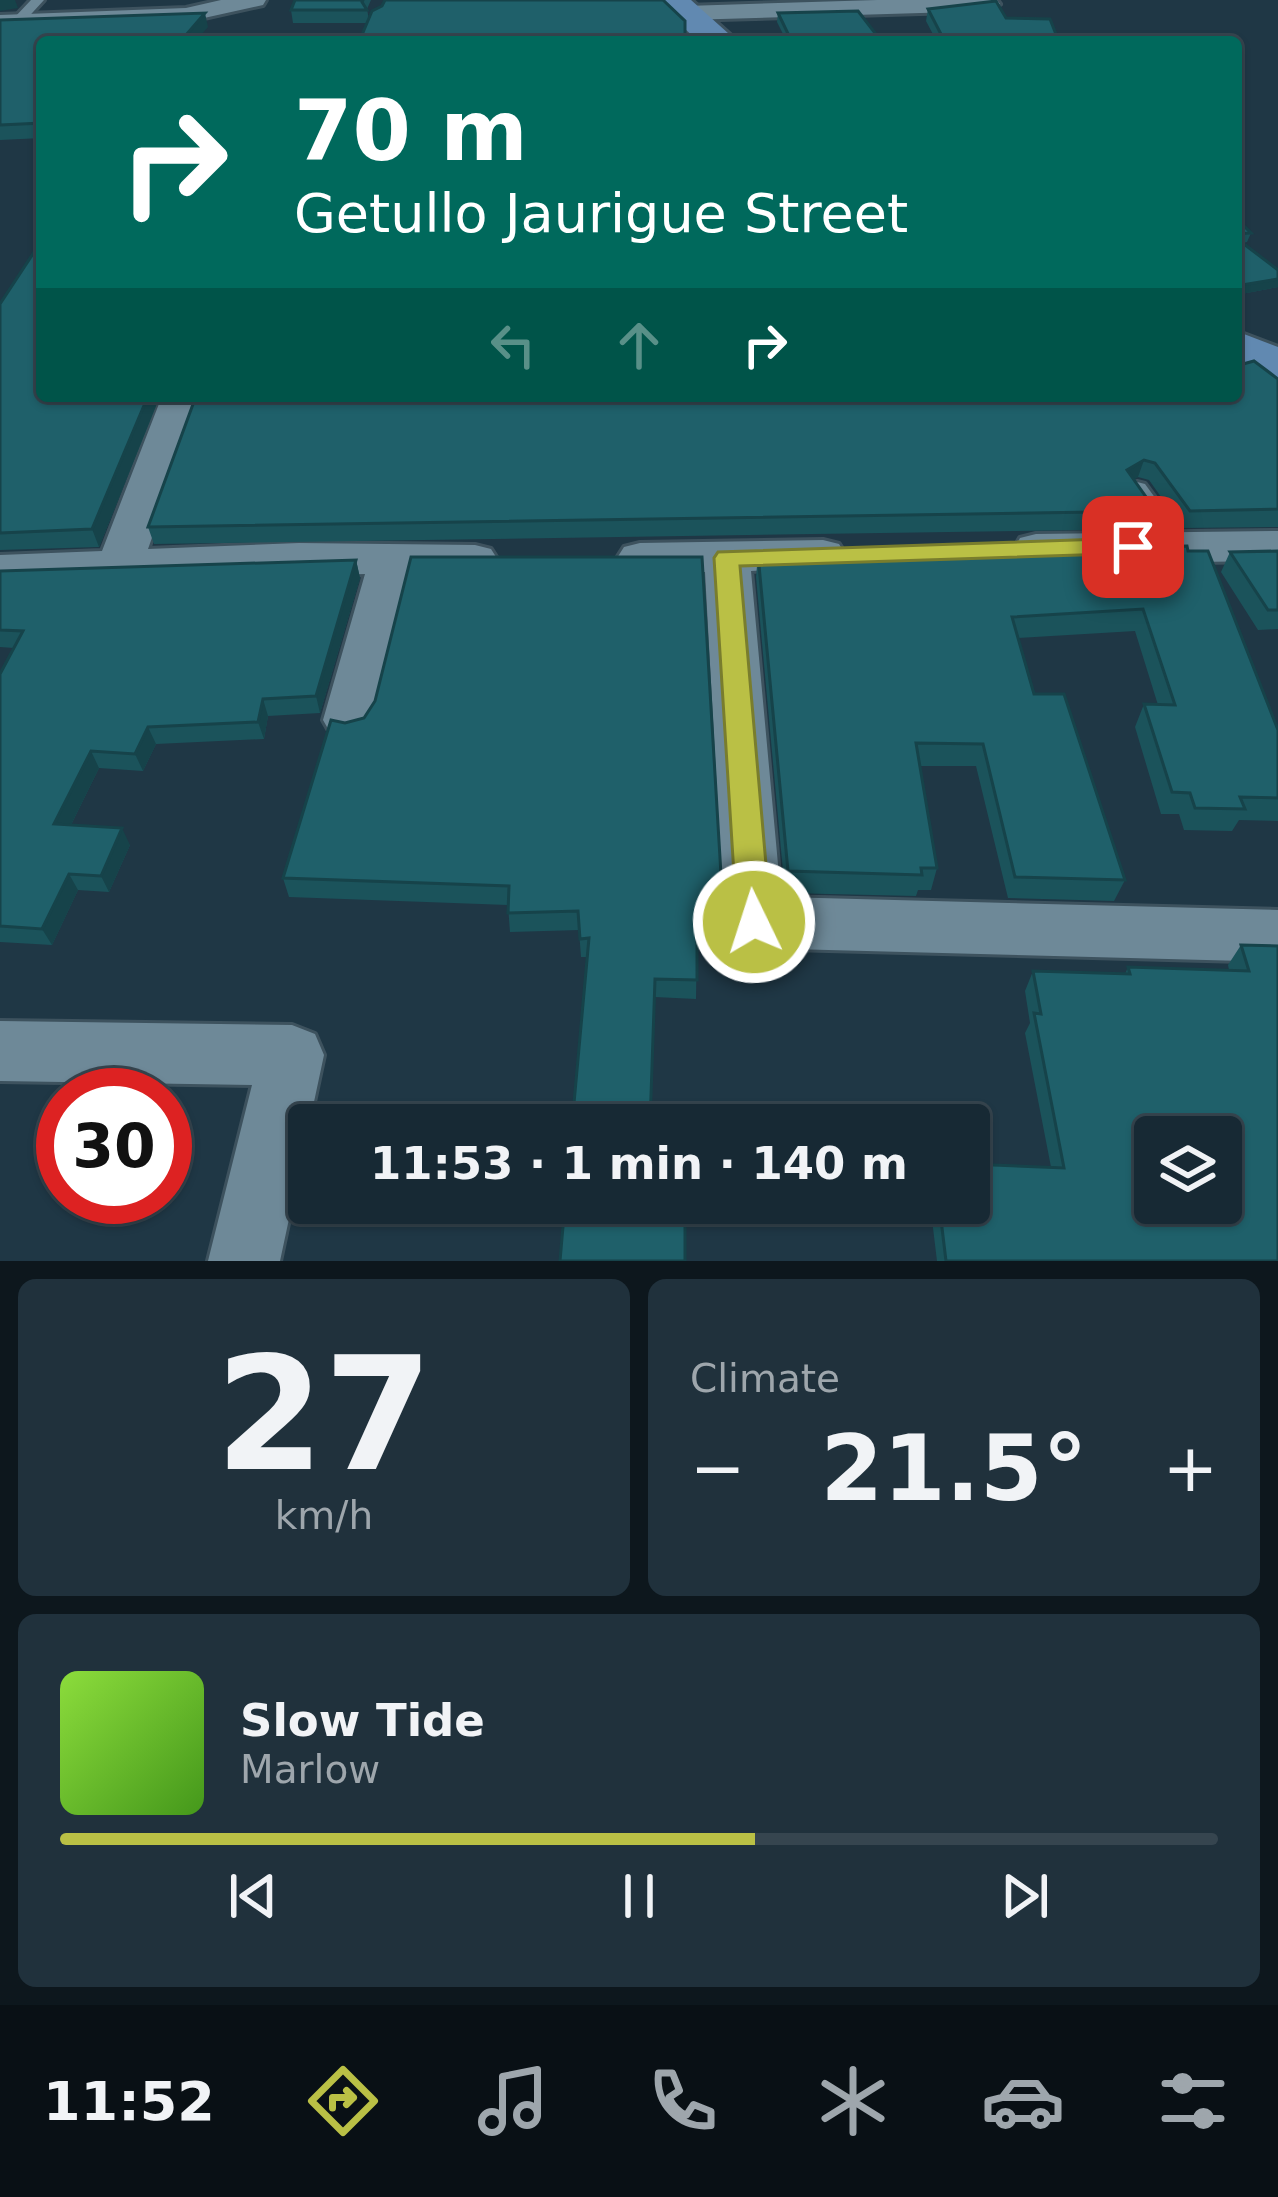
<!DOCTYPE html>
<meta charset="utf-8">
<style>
:root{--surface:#172934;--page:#20313c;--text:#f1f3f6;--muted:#9ea6ac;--line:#36454f;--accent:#bac045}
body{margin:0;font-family:"DejaVu Sans",sans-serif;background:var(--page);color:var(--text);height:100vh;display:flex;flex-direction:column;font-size:45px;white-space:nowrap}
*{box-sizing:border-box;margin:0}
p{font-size:39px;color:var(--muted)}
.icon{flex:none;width:66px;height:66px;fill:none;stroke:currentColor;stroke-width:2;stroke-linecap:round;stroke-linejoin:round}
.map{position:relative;height:1261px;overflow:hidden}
.panel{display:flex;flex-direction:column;gap:18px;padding:18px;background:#0d171d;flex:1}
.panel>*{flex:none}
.top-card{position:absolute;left:36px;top:36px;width:1206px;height:366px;border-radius:12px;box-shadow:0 3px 9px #0004,0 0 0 3px var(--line);background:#00695c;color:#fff;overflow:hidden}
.buttons{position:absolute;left:1134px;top:1116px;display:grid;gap:24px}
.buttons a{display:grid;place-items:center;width:108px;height:108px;border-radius:12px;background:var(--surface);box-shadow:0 3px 9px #0004,0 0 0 3px var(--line);font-size:60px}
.speed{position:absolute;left:36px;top:1068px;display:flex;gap:24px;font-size:60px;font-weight:700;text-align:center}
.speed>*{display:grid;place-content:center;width:156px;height:156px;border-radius:50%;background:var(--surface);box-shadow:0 3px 9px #0004,0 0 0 3px var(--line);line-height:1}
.speed .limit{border:18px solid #d22;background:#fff;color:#111}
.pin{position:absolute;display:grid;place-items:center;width:102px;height:102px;color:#fff;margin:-51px;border-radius:24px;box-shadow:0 6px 18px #0006}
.me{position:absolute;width:132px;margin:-66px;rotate:356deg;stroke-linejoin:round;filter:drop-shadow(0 0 9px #0008)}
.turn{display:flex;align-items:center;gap:42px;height:252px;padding:0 60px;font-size:54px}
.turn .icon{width:156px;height:156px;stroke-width:2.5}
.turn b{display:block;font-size:84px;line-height:102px}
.lanes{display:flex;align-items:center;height:114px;padding:0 60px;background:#0003;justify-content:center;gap:60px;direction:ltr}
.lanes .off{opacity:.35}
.big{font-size:90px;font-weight:600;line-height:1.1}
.panel .widget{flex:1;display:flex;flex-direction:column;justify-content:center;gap:18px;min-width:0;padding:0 42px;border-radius:18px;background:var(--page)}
.panel .dial{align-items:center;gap:0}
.dial b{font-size:156px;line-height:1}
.song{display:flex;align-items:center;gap:36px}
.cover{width:144px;height:144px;border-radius:18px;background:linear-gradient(135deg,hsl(90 70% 55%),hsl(100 70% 35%))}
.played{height:12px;border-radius:6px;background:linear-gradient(90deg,var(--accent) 60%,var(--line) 60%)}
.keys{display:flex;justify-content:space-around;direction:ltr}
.heat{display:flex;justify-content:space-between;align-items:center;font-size:66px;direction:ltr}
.panel .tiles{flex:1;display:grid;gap:18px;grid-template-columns:1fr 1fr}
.widget:last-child{grid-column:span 2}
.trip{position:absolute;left:288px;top:1104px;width:702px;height:120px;border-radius:12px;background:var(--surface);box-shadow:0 3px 9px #0004,0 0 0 3px var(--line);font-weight:600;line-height:120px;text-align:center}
.dock{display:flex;height:192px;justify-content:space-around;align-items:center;background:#091015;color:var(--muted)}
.dock .icon{width:84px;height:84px}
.dock .active{color:var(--accent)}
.dock b{font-size:54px;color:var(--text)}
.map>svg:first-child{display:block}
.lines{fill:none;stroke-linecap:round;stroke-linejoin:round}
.service-casing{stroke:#3d525e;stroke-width:6}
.minor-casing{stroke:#3d525e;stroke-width:6}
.secondary-casing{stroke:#3d525e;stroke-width:6}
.service{fill:#6e8998;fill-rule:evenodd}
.minor{fill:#6e8998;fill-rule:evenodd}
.secondary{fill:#6189b1;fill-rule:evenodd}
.wall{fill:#1b535b}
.shaded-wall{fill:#16434a}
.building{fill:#1f606a;stroke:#16434a;stroke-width:3;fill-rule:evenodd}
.route{fill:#bac045;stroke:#797d2d;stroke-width:3}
</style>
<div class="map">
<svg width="1278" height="1261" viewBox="0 0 1278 1261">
<rect width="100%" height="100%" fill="#1f3745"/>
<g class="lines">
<defs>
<path id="service" d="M31 0H44L22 24H14V18Z
M1137 482 1145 484 1186 540 1189 545 1186 550H1170L1126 489Z"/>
<path id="minor" d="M221 0H266L263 5 186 22 0 29V15L186 8Z
M877 0H997L1000 4 988 11 686 20 674 13 686 6Z
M162 396H202L148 549 299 543 475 545 491 549 498 560 491 571 475 575 411 574 375 720 367 734 349 739 331 734 323 720 365 574 0 585V555L102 551Z
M1278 531V561L1036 564 1020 560 1014 549 1020 538 1036 534Z
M823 540 839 544 846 555 839 566 751 571 781 897 1278 910V962L754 948 733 940 724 922 705 572 640 573 624 569 617 558 624 547 640 543Z
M0 1021 292 1025 315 1034 324 1055 280 1261H208L252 1085 0 1081Z"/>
<path id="secondary" d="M654 0H691L738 42H699Z
M1236 331 1278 347V384L1236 367Z"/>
</defs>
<use href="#service" class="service-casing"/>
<use href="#minor" class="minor-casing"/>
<use href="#secondary" class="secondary-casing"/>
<use href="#service" class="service"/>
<use href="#minor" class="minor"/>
<use href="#secondary" class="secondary"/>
</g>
<path class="wall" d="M295 0H371L367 9 369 20 685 37 367 23H293L291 10Z
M928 9 1006 18 1059 42H937L926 21Z
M778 13 882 42H787L777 22Z
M0 20 208 27 42 42V138L0 140Z
M1236 218 1251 233 1247 242 1243 243 1278 287 1236 295Z
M0 304 42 396H160L99 547 0 550Z
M1278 379V527L1183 528 1149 480 1138 477 1134 479 1156 511 1149 529 154 544 148 527Z
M1188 551 1278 730V821L1239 820 1232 831 1184 830 1179 814H1161L1135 727 1144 704 1158 705 1135 631 1018 638 1034 694 1125 880 1114 901 1008 898 976 766H920L937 868 931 890H918L916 896 785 893 756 577 758 555Z
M1278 551V629L1258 630 1221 572 1230 552Z
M356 560 360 578 320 713 268 716 264 739 156 744 143 771 99 768 71 825 130 845 109 892 78 890 52 945 0 942V674L14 648 0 647V571Z
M331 720 723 908 721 927H697L696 999 655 997 587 957H581L579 930 510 932 508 905 289 897 283 878Z
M1241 945 1278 946V1261H937L930 1203H969L1051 1167 1025 1033 1030 1023 1025 991 1033 971 1125 974 1128 967 1229 970 1228 965Z"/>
<path class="shaded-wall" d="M0 0H15L18 8 0 11Z
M205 13 208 27 195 42H180Z
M1278 279V287L1236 295V286Z
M148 396H160L99 547 92 529Z
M1144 460 1138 477 1122 487 1127 470Z
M356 560 360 578 320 713 316 696Z
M263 699 268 716 264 739 258 722Z
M148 727 156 744 143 771 135 754Z
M91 751 99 768 63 841 54 824Z
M122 828 130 845 109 892 101 876Z
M69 874 78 890 52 945 42 929Z"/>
<path class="building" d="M295 0H363L362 2 367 10H291Z
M385 0H663L685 21V37L689 42H359L372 11 382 6Z
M996 1 1006 18 1050 19 1059 42H945L928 9Z
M858 11 882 42H792L778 13Z
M205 13 180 42H42V123L0 125V20Z
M1236 218 1251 233 1236 234Z
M1236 238 1278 270V279L1236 286Z
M42 240V396H148L92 529 0 533V304Z
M1254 361 1278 379V509L1190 511 1155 463 1144 460 1127 470 1156 511 148 527 196 396H1236V366Z
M1187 546 1188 551H1208L1278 730V798L1240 797 1245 809 1195 808 1190 793 1172 792 1144 704 1175 705 1143 609 1012 617 1034 694H1064L1125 880 1015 877 983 744 916 743 937 868H921L922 875 788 871 758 555Z
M1278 551V610H1268L1230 552Z
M411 557H702L723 908H697V980L655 979 650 1125H572L589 938 580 939 578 911 508 913 509 886 283 878 331 720 345 723 364 718 375 701Z
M356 560 316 696 263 699 258 722 148 727 135 754 91 751 54 824 122 828 101 876 69 874 42 929 0 926V674L23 631 0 630V571Z
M1241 945 1278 946V1261H946L939 1203H969V1164L1064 1168 1034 1013 1041 1014 1033 971 1130 974 1128 967 1249 971ZM1155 1137H1221V1203H1155Z
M565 1203H685V1261H560Z"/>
<path class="route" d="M1133 538 1142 541 1146 547 1142 553 740 566 771 922 766 933 754 937 742 933 737 922 714 558 718 552Z"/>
</svg>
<div class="buttons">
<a><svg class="icon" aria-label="layers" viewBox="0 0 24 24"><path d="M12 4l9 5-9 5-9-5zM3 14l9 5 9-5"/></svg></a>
</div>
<div class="speed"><div class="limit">30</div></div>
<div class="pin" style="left:1133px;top:547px;background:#d93025"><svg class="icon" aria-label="arrive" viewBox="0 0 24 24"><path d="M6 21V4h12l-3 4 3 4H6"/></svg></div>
<svg class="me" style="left:754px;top:922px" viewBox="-20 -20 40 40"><circle r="17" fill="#bac045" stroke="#fff" stroke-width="3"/><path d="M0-11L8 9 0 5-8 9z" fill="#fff"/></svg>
<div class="trip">11:53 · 1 min · 140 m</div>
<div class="top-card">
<div class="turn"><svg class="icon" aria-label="right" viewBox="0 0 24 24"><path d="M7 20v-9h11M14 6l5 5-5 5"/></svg><div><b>70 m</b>Getullo Jaurigue Street</div></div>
<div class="lanes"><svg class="icon off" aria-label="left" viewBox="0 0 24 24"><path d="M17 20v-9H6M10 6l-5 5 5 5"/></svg><svg class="icon off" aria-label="ahead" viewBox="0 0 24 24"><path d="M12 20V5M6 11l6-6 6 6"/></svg><svg class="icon" aria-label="right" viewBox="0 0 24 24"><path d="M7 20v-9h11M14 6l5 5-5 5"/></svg></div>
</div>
</div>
<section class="panel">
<div class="tiles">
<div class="widget dial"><b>27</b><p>km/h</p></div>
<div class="widget"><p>Climate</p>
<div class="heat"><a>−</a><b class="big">21.5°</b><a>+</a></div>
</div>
<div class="widget">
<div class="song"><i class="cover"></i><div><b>Slow Tide</b><p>Marlow</p></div></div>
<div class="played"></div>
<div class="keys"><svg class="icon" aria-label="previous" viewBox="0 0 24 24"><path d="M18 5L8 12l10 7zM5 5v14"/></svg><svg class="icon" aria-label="pause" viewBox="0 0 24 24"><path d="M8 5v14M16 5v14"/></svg><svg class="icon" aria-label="next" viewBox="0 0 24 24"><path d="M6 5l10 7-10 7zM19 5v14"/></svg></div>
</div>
</div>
</section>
<nav class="dock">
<b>11:52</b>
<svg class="icon active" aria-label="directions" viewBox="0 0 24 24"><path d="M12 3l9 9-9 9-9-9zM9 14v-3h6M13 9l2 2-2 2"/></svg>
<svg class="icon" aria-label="music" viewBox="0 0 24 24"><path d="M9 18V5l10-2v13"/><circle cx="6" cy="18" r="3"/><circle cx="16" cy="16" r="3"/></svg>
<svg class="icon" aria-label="phone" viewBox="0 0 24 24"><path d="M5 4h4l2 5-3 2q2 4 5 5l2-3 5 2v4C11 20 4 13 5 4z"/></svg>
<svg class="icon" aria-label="climate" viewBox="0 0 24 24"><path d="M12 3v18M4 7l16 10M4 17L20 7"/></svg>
<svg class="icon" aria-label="car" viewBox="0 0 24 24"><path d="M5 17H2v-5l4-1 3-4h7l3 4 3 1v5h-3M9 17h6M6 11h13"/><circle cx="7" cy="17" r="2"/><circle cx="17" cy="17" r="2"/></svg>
<svg class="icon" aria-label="filters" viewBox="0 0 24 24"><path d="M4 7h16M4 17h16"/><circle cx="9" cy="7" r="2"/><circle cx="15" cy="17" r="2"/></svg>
</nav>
